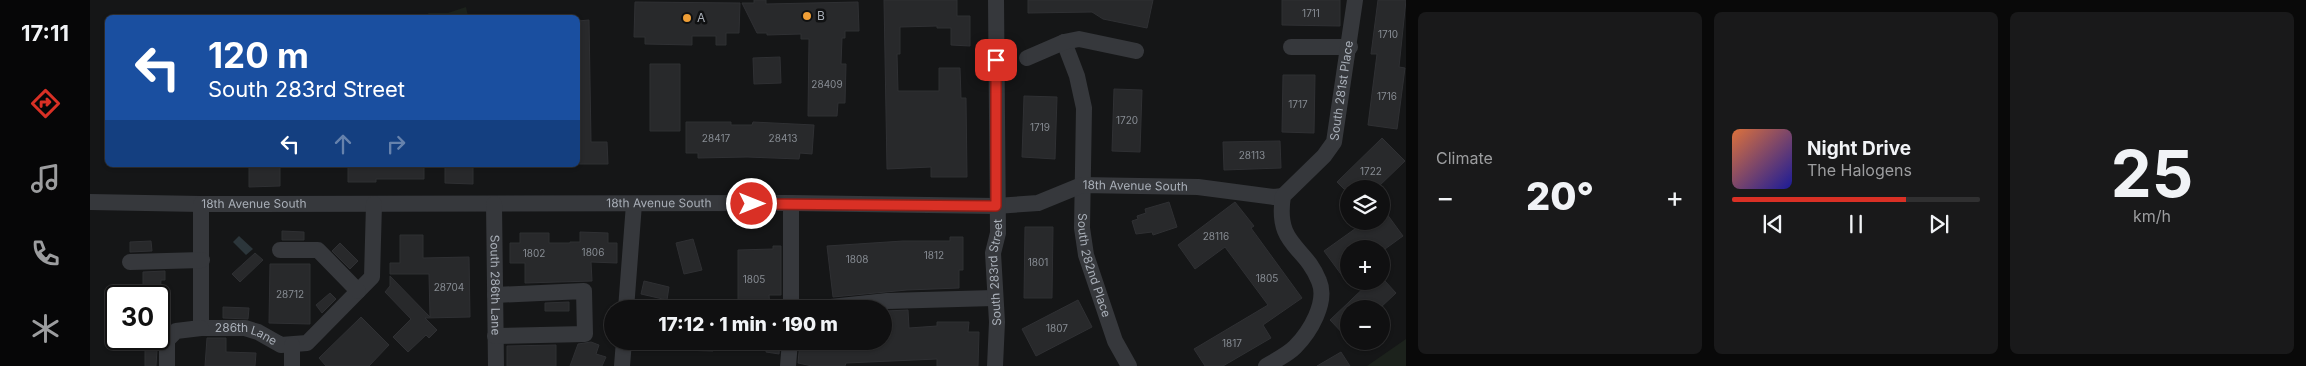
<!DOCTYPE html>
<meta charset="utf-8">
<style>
:root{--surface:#101011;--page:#19191a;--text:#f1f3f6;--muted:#9c9d9f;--line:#303031;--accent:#d93025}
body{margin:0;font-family:Inter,sans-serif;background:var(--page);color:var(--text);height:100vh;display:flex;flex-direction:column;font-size:19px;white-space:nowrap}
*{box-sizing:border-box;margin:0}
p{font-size:16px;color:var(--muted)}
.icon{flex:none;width:28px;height:28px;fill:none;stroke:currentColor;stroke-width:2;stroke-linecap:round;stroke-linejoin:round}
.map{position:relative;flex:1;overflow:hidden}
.sheet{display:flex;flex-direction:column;gap:12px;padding:12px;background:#090909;width:900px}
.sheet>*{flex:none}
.guide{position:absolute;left:15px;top:15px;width:475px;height:152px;border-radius:8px;box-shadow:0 1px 4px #0004,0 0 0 1px var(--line);background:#1a4fa0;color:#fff;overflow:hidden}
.buttons{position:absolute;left:1250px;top:180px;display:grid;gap:10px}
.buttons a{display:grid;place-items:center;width:50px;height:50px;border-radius:50%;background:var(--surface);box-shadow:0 1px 4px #0004,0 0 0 1px var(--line);font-size:25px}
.speed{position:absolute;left:15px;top:285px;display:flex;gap:10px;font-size:25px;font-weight:700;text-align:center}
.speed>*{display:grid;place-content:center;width:65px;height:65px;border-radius:50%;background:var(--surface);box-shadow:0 1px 4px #0004,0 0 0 1px var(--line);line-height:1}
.speed .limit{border:2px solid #111;border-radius:8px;background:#fff;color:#111}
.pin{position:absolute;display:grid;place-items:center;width:42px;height:42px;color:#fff;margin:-21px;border-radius:10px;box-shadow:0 2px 8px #0006}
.me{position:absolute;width:55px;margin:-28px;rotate:90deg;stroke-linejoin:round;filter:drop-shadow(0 0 4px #0008)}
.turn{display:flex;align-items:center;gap:18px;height:105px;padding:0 20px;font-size:22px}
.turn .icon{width:65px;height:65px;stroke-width:2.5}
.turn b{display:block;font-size:35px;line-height:42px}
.lanes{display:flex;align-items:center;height:48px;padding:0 20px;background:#0003;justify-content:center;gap:25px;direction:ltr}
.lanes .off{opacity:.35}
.big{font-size:38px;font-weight:800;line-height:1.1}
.sheet .widget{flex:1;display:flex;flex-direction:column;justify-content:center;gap:8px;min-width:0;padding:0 18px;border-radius:8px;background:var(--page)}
.sheet .dial{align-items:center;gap:0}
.dial b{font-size:65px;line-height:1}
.song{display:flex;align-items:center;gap:15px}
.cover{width:60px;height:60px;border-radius:8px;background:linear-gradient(135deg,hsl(20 70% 55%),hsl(240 70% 35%))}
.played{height:5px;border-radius:2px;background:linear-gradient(90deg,var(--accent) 70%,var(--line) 70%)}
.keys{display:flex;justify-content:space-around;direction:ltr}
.heat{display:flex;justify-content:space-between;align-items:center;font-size:28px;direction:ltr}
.sheet .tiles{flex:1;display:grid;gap:12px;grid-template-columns:repeat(3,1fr)}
.trip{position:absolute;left:514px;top:300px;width:288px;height:50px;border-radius:25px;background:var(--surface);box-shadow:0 1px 4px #0004,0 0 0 1px var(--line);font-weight:800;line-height:50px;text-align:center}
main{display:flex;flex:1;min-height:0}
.tab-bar{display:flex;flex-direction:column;width:90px;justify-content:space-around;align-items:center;background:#060607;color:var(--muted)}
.tab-bar .icon{width:35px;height:35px}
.tab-bar .active{color:var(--accent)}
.tab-bar b{font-size:22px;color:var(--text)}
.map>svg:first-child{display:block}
.green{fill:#1c221c}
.water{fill:#2c363b}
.building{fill:#28292b;stroke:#2f3033}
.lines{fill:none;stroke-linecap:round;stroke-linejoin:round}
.minor{stroke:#36383c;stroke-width:16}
.route-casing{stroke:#8d1f18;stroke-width:12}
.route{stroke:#d93025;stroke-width:9}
.poi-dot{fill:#ef9e36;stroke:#101112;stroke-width:2}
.labels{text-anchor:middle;stroke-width:5;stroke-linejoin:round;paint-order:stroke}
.number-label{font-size:10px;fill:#878c93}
.poi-label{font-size:12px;fill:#a8aeb7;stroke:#101112;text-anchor:start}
.street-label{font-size:12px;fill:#a8aeb7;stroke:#101112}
</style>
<main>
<nav class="tab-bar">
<b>17:11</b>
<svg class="icon active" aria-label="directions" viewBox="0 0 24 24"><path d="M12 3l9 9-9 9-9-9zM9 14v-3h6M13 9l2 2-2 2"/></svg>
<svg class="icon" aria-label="music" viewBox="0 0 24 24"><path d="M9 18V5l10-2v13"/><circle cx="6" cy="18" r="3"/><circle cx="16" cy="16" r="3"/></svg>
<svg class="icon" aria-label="phone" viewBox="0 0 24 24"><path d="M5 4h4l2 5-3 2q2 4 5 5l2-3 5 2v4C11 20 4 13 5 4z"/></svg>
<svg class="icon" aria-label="climate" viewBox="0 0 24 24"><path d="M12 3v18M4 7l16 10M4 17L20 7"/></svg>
</nav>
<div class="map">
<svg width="1316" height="366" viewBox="0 0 1316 366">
<rect width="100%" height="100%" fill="#151617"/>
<path class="green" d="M376 7 378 16 340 17 338 13H358Z
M1316 339V366H1277Z"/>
<path class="water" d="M149 236 163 249 156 255 143 242Z"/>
<path class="building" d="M664 0H676V4L768 2 769 31H755V38H752L751 64H756L755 103H748L747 116H718L719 39H711V34L677 35V33H667L652 3H664Z
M794 0H867V16H880V46L861 45V28H847V26L810 27V54H807L808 91H849V68H870L871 98H876L877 177H841V167L797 169Z
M938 0H1063L1057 28 1013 19 1002 12 938 13Z
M1192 0H1250V26L1192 25Z
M1288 0H1316L1309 67 1315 68 1307 129 1278 125 1287 54H1281Z
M545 2 650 3 649 33H636V45H626V36H602V45L555 44V37H544Z
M499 20 501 142H517L518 164H488V21Z
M690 57 691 83 664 84 663 58Z
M560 64H590V131H560Z
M1193 75H1225L1224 133 1192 132Z
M1024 89 1052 90 1050 152 1022 151Z
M934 96 967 97 965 159 932 157Z
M596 122H641V125H662L663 122 724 125 722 154 710 153 709 159 657 157 608 158V153H596Z
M1292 138 1315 161 1286 189H1254L1247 182Z
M1190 141 1191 168 1134 170 1133 142Z
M159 165H190V186L159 187Z
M258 165H334V179H286V182H258Z
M355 165H383V184L355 183Z
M1079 202 1087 227 1063 235 1062 232 1046 234 1042 221 1048 219 1047 216 1056 213 1055 209Z
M1145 202 1164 226 1161 228 1212 298 1173 325 1181 338 1133 366H1115L1104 349 1178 305 1135 247 1105 269 1088 245Z
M1291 206 1313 236 1295 249H1259V285L1234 251 1276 221H1291Z
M935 227H963L962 298H934Z
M192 231 214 232V240H192Z
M490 232 518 233V243H527V263L501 262 502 281 435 283V263H420V243H430V233H459V243H480V242H490Z
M310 235H333V258L379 257 380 317 335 318 347 330 339 338 336 335 318 352 303 337 321 319 295 292 300 286V276L340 317 339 274H300V263H310Z
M860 237H873V270H869V288L817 290 743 297 737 246 813 241H860Z
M603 239 612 270 594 274 586 243Z
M61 241 62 251 40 252V242Z
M250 243 268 261 260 269 242 251Z
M683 246H691V295H679L680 309H648V250L683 249Z
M165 253 173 260 150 282 142 274Z
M180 264H220V324L179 323Z
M75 271V280H71L70 296H53V272Z
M554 281 579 287 577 300 551 294Z
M1281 281H1295L1306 293 1289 309H1259V340L1240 320Z
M240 293 246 299 232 313 226 305Z
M988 300 1002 327 946 356 932 329Z
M479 302V311H455V303Z
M133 307 159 308 158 319 133 318Z
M818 310 819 328 847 326V322H879L878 332H889L888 366H847V359L756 363 755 366H722L708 363 710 341 771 343V341H792V329L797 328 796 311Z
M271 317 299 345 279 366H236L229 358Z
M117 338H136V352L166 353 165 366H115Z
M591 341H624L623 351 591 350Z
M677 341H690L689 354 676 352Z
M501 342 509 345 506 354 516 357 512 366H480L488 344Z
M466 345V366H417V346Z
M55 350H67L66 366H55Z
M1251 352 1260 366H1227Z"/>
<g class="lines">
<g class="minor">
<path id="s1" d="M974 42 987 76 994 108 992 228 996 255 1025 341 1039 366"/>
<path d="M1201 47H1260"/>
<path d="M937 58 974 42 989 39 1046 51"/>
<path id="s2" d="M0 202 111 204 701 203 906 206 948 203 992 185 1108 187 1184 197 1193 196"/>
<path d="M701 203V309"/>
<path id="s3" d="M111 204V328H155L168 332 191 345 217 343 282 277 284 204"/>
<path id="s4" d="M404 204 406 366"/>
<path d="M190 250H228L268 291"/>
<path d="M40 262 112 260"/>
<path d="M405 295 494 291 495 334 405 336"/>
<path d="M536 309 544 204"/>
<path d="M722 309 797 301 904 298"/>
<path d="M77 366V340L86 331 111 328"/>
<path d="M202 366V345"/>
<path d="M532 366 534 341"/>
<path d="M698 366 700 341"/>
<path id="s5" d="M905 366 907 322 903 253 908 233 906 0"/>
<path id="s6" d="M1176 366C1186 360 1197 355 1205 347 1220 332 1238 302 1229 281 1215 245 1185 246 1193 196L1234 156 1244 142 1265 0"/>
</g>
</g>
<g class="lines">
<defs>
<path id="route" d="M662 204 906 206V60"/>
</defs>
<use href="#route" class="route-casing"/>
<use href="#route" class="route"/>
</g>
<g class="poi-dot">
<circle cx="717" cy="16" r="5"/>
<circle cx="597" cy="18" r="5"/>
</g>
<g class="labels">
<g class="number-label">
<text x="1221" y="17">1711</text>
<text x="1298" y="38">1710</text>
<text x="737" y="88">28409</text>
<text x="1297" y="100">1716</text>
<text x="1208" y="108">1717</text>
<text x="1037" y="124">1720</text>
<text x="950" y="131">1719</text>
<text x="626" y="142">28417</text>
<text x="693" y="142">28413</text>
<text x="1162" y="159">28113</text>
<text x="1281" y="175">1722</text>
<text x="1126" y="240">28116</text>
<text x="503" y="256">1806</text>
<text x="444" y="257">1802</text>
<text x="844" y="259">1812</text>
<text x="767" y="263">1808</text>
<text x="948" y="266">1801</text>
<text x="1177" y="282">1805</text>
<text x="664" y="283">1805</text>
<text x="359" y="291">28704</text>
<text x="200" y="298">28712</text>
<text x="967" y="332">1807</text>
<text x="1142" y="347">1817</text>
</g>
<g class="poi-label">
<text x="727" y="20">B</text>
<text x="607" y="22">A</text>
</g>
<g class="street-label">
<text dy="4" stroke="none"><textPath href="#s6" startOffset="331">South 281st Place</textPath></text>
<text dy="4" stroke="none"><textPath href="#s2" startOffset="1049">18th Avenue South</textPath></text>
<text dy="4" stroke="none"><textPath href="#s2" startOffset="164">18th Avenue South</textPath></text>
<text dy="4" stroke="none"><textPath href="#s2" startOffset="569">18th Avenue South</textPath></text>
<text dy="4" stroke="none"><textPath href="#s1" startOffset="228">South 282nd Place</textPath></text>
<text dy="4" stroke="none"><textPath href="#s5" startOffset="94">South 283rd Street</textPath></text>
<text dy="4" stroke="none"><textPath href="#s4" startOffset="81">South 286th Lane</textPath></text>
<text dy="4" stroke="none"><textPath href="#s3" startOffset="170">286th Lane</textPath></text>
</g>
</g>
</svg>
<div class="buttons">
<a><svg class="icon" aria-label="layers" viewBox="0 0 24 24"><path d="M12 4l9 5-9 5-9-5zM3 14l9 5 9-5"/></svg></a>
<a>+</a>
<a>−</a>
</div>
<div class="speed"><div class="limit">30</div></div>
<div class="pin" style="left:906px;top:60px;background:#d93025"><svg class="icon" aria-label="arrive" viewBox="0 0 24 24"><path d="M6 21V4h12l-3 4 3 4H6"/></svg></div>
<svg class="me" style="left:662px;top:204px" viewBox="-20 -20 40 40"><circle r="17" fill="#d93025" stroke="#fff" stroke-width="3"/><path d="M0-11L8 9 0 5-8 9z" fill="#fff"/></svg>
<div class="trip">17:12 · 1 min · 190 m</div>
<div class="guide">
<div class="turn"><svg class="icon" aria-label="left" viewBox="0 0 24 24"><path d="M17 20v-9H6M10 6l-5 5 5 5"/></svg><div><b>120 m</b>South 283rd Street</div></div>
<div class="lanes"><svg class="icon" aria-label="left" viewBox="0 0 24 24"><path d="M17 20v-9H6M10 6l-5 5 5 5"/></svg><svg class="icon off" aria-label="ahead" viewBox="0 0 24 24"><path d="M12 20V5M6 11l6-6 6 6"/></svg><svg class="icon off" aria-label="right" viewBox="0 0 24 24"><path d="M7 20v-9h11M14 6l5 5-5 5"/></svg></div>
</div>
</div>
<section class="sheet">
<div class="tiles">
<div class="widget"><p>Climate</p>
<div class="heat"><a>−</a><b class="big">20°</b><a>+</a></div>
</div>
<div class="widget">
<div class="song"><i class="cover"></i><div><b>Night Drive</b><p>The Halogens</p></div></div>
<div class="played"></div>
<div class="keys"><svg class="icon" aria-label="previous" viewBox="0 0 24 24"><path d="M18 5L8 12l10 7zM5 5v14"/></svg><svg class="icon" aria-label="pause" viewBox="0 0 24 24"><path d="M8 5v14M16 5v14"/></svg><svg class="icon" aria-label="next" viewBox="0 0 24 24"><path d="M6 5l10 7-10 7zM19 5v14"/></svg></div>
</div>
<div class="widget dial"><b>25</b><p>km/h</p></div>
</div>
</section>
</main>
